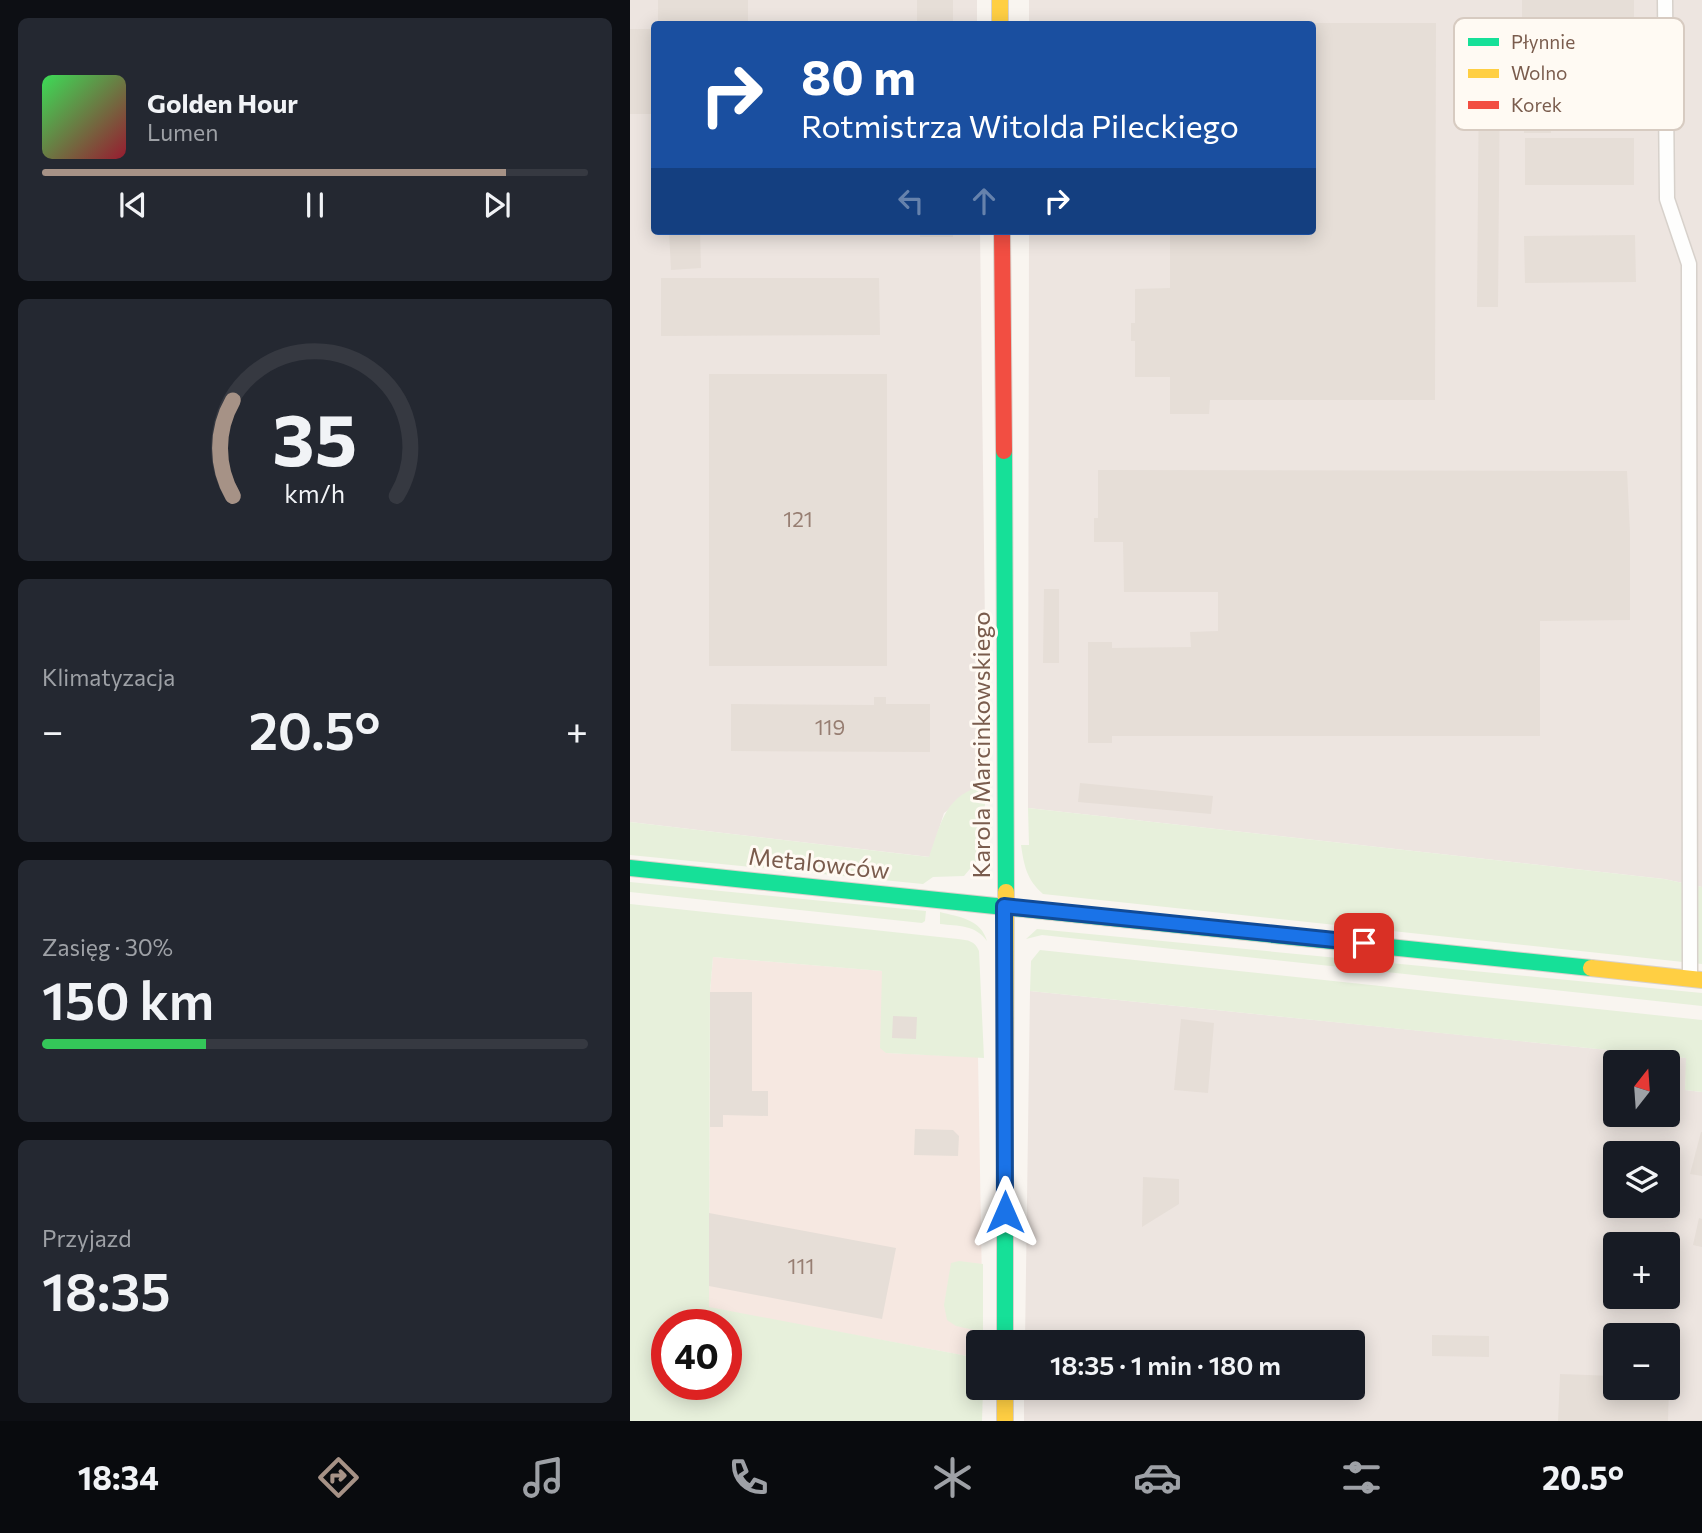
<!DOCTYPE html>
<html lang="pl">
<meta charset="utf-8">
<style>
:root{--surface:#171b24;--page:#242831;--text:#f1f3f6;--muted:#9ea1a6;--line:#363941;--accent:#a69286}
body{margin:0;font-family:Commissioner,sans-serif;background:var(--page);color:var(--text);height:100vh;display:flex;flex-direction:column;font-size:26px;white-space:nowrap}
*{box-sizing:border-box;margin:0}
p{font-size:23px;color:var(--muted)}
.icon{flex:none;width:38px;height:38px;fill:none;stroke:currentColor;stroke-width:2;stroke-linecap:round;stroke-linejoin:round}
.map{position:relative;flex:1;overflow:hidden}
.side{display:flex;flex-direction:column;gap:18px;padding:18px;background:#0d0f14;width:630px}
.side>*{flex:none}
.banner{position:absolute;left:21px;top:21px;width:665px;height:214px;border-radius:7px;box-shadow:0 4px 18px #0003;background:#1a4fa0;color:#fff;overflow:hidden}
.needle{width:46px;rotate:17deg}
.tools{position:absolute;left:973px;top:1050px;display:grid;gap:14px}
.tools a{display:grid;place-items:center;width:77px;height:77px;border-radius:7px;background:var(--surface);box-shadow:0 4px 18px #0003;font-size:35px}
.speed{position:absolute;left:21px;top:1309px;display:flex;gap:14px;font-size:35px;font-weight:700;text-align:center}
.speed>*{display:grid;place-content:center;width:91px;height:91px;border-radius:50%;background:var(--surface);box-shadow:0 4px 18px #0003;line-height:1}
.speed .limit{border:10px solid #d22;background:#fff;color:#111}
.pin{position:absolute;display:grid;place-items:center;width:60px;height:60px;color:#fff;margin:-30px;border-radius:14px;box-shadow:0 4px 10px #0006}
.me{position:absolute;width:77px;margin:-38px;rotate:0deg;stroke-linejoin:round;filter:drop-shadow(0 0 5px #0008)}
.turn{display:flex;align-items:center;gap:24px;height:147px;padding:0 35px;font-size:32px}
.turn .icon{width:91px;height:91px;stroke-width:2.5}
.turn b{display:block;font-size:49px;line-height:60px}
.lanes{display:flex;align-items:center;height:66px;padding:0 35px;background:#0003;justify-content:center;gap:35px;direction:ltr}
.lanes .off{opacity:.35}
.big{font-size:52px;font-weight:600;line-height:1.1}
.side .widget{flex:1;display:flex;flex-direction:column;justify-content:center;gap:10px;min-width:0;padding:0 24px;border-radius:10px;background:var(--page)}
.side .dial{align-items:center;gap:0}
.dial svg{height:182px;overflow:visible;fill:none;stroke:var(--line);stroke-width:7;stroke-linecap:round;text-anchor:middle}
.dial text{fill:var(--text);stroke:none}
.song{display:flex;align-items:center;gap:21px}
.cover{width:84px;height:84px;border-radius:10px;background:linear-gradient(135deg,hsl(130 70% 55%),hsl(350 70% 35%))}
.played{height:7px;border-radius:4px;background:linear-gradient(90deg,var(--accent) 85%,var(--line) 85%)}
.keys{display:flex;justify-content:space-around;direction:ltr}
.heat{display:flex;justify-content:space-between;align-items:center;font-size:38px;direction:ltr}
.charge{height:10px;border-radius:5px;background:linear-gradient(90deg,#34c759 30%,var(--line) 0)}
.trip{position:absolute;left:336px;top:1330px;width:399px;height:70px;border-radius:7px;background:var(--surface);box-shadow:0 4px 18px #0003;font-weight:600;line-height:70px;text-align:center}
.menu{display:flex;height:112px;justify-content:space-around;align-items:center;background:#090b0e;color:var(--muted)}
.menu .icon{width:49px;height:49px}
.menu .on{color:var(--accent)}
.menu b{font-size:32px;color:var(--text)}
main{display:flex;flex:1;min-height:0}
.map>svg:first-child{display:block}
.commercial{fill:#f6e8e1}
.industrial{fill:#ede5e0;fill-rule:evenodd}
.green{fill:#e7f0db;fill-rule:evenodd}
.building{fill:#e6ded7}
.lines{fill:none;stroke-linecap:round;stroke-linejoin:round}
.lane-casing{stroke:#d7d1cb;stroke-width:17}
.fast-casing{stroke:#d9d2cb;stroke-width:18}
.slow-casing{stroke:#d9d2cb;stroke-width:18}
.jam-casing{stroke:#d9d2cb;stroke-width:18}
.lane{stroke:#fefefd;stroke-width:14}
.fast{stroke:#16e098;stroke-width:16}
.slow{stroke:#ffcf43;stroke-width:16}
.jam{stroke:#f24e42;stroke-width:16}
.route-casing{stroke:#114b97;stroke-width:18}
.route{stroke:#1a73e8;stroke-width:12}
.labels{text-anchor:middle;stroke-width:6;stroke-linejoin:round;paint-order:stroke}
.number-label{font-size:21px;fill:#977e72}
.street-label{font-size:24px;fill:#7a5c4d;stroke:#fffaf3}
.key{fill:#fffaf3;stroke:#d7cbc1;stroke-width:2}
.key-label{font-size:19px;fill:#7a5c4d}
</style>
<main>
<section class="side">
<div class="widget">
<div class="song"><i class="cover"></i><div><b>Golden Hour</b><p>Lumen</p></div></div>
<div class="played"></div>
<div class="keys"><svg class="icon" aria-label="previous" viewBox="0 0 24 24"><path d="M18 5L8 12l10 7zM5 5v14"/></svg><svg class="icon" aria-label="pause" viewBox="0 0 24 24"><path d="M8 5v14M16 5v14"/></svg><svg class="icon" aria-label="next" viewBox="0 0 24 24"><path d="M6 5l10 7-10 7zM19 5v14"/></svg></div>
</div>
<div class="widget dial"><svg viewBox="0 0 100 80">
<path d="M14 69A42 42 0 1 1 86 69"/>
<path d="M14 69A42 42 0 0 1 14 27" stroke="#a69286"/>
<text x="50" y="56" font-size="32" font-weight="700">35</text>
<text x="50" y="72" font-size="11">km/h</text>
</svg></div>
<div class="widget"><p>Klimatyzacja</p>
<div class="heat"><a>−</a><b class="big">20.5°</b><a>+</a></div>
</div>
<div class="widget"><p>Zasięg · 30%</p><b class="big">150 km</b><div class="charge"></div></div>
<div class="widget"><p>Przyjazd</p><b class="big">18:35</b></div>
</section>
<div class="map">
<svg width="1072" height="1421" viewBox="0 0 1072 1421">
<rect width="100%" height="100%" fill="#f9f5f0"/>
<path class="commercial" d="M83 957 253 971 256 1053 348 1057 353 1342H348V1358L79 1308 80 992Z"/>
<path class="industrial" d="M0 0H347V24H24V231H350L357 784 314 813 300 857 0 822Z
M399 0H1072V887L1034 879 398 808 399 231H682V24H399Z
M400 991 1057 1058 1055 1090 1072 1092V1421H394V1388H723V1342H395ZM985 1062H1038V1115H985ZM985 1153H1038V1206H985ZM985 1244H1038V1297H985ZM985 1335H1038V1388H985Z"/>
<path class="green" d="M357 784 350 857 334 876 303 877 293 884 0 855V822L299 857C312 820 315 795 357 784Z
M398 808 1034 879 1072 887V964L413 894C397 880 394 866 391 845H399Z
M0 882 296 911 295 921 292 923 0 892Z
M0 904 328 939C338 940 345 941 349 951L354 1058 256 1053 250 1048 252 971 83 957 80 992 79 1307 348 1358V1388H353L352 1421H0ZM37 1325H96V1384H37Z
M310 912C329 917 351 919 357 941 346 925 328 926 310 924Z
M407 929 1072 993V1006L412 935 396 939Z
M410 950 1072 1020V1092L1055 1090 1056 1058 400 991 401 961Z
M329 1261 353 1264V1332L326 1326 317 1320 314 1305 321 1263Z"/>
<path class="building" d="M28 0H118V24H28Z
M287 0H323V24H287Z
M892 0H1004V25L892 26Z
M682 23H806L805 400H580L579 414H540V377H505V341H501V323H505V289L540 288V231H682Z
M0 29H24V114H0Z
M849 69H870L868 307H847Z
M894 109H921V133H894Z
M895 138H1004V185H895Z
M39 231H70L71 268 41 270Z
M290 231H323V237H290Z
M1005 235 1006 282 895 283 894 236Z
M31 278H249L250 335 31 336Z
M79 374H257V666H79Z
M468 470 997 471 1000 532V620L910 621V736H482V743H458V642H482V648L561 647 560 632 588 631V592H494L493 542H464V518H468Z
M414 589H429V663H413Z
M244 697H256V704H300V752L101 751V704L244 705Z
M450 783 583 796 581 814 448 802Z
M80 992H122V1091H138V1116L93 1115V1127H80Z
M263 1016 287 1017 286 1039 262 1038Z
M551 1019 584 1023 578 1093 544 1090Z
M285 1129 323 1130 329 1136 328 1156 284 1155Z
M1071 1132H1072V1176L1060 1174Z
M513 1177 549 1179V1204L512 1227Z
M79 1213 266 1248 252 1319 79 1286Z
M1069 1218 1072 1219V1247L1063 1245Z
M802 1335 859 1336V1357L802 1356Z
M410 1338 481 1340V1342H409Z
M1038 1338H1047V1358H1038Z
M930 1374 985 1376V1388H1039L1038 1421H928Z"/>
<g class="lines">
<defs>
<path id="lane" d="M1035 0 1037 199 1059 264 1060 978"/>
<path id="fast" d="M374 451 376 892
M0 868 961 968
M375 1342V1108"/>
<path id="slow" d="M370 0V24
M961 968 1072 980
M375 1108 376 892
M375 1388V1421"/>
<path id="jam" d="M372 231 374 451"/>
</defs>
<use href="#lane" class="lane-casing"/>
<use href="#fast" class="fast-casing"/>
<use href="#slow" class="slow-casing"/>
<use href="#jam" class="jam-casing"/>
<use href="#lane" class="lane"/>
<use href="#fast" class="fast"/>
<use href="#slow" class="slow"/>
<use href="#jam" class="jam"/>
</g>
<g class="lines">
<defs>
<path id="route" d="M375 1212 374 906 734 943"/>
</defs>
<use href="#route" class="route-casing"/>
<use href="#route" class="route"/>
</g>
<g class="labels">
<g class="number-label">
<text x="168" y="527">121</text>
<text x="200" y="735">119</text>
<text x="171" y="1274">111</text>
</g>
<g class="street-label">
<text transform="translate(352 745) rotate(-90)" y="8">Karola Marcinkowskiego</text>
<text transform="translate(189 864) rotate(6)" y="8">Metalowców</text>
</g>
</g>
<rect x="824" y="18" width="230" height="112" rx="10" class="key"/>
<rect x="838" y="38" width="31" height="8" fill="#16e098"/>
<rect x="838" y="69" width="31" height="9" fill="#ffcf43"/>
<rect x="838" y="101" width="31" height="8" fill="#f24e42"/>
<g class="key-label">
<text x="881" y="49">Płynnie</text>
<text x="881" y="80">Wolno</text>
<text x="881" y="112">Korek</text>
</g>
</svg>
<div class="tools">
<a><svg class="needle" viewBox="-14 -14 28 28"><path d="M0-13l5 13h-10z" fill="#e53935"/><path d="M0 13l5-13h-10z" fill="#9ea1a6"/></svg></a>
<a><svg class="icon" aria-label="layers" viewBox="0 0 24 24"><path d="M12 4l9 5-9 5-9-5zM3 14l9 5 9-5"/></svg></a>
<a>+</a>
<a>−</a>
</div>
<div class="speed"><div class="limit">40</div></div>
<div class="pin" style="left:734px;top:943px;background:#d93025"><svg class="icon" aria-label="arrive" viewBox="0 0 24 24"><path d="M6 21V4h12l-3 4 3 4H6"/></svg></div>
<svg class="me" style="left:375px;top:1212px" viewBox="-20 -20 40 40"><path d="M0-17L14 15 0 8-14 15z" fill="#1a73e8" stroke="#fff" stroke-width="4"/></svg>
<div class="trip">18:35 · 1 min · 180 m</div>
<div class="banner">
<div class="turn"><svg class="icon" aria-label="right" viewBox="0 0 24 24"><path d="M7 20v-9h11M14 6l5 5-5 5"/></svg><div><b>80 m</b>Rotmistrza Witolda Pileckiego</div></div>
<div class="lanes"><svg class="icon off" aria-label="left" viewBox="0 0 24 24"><path d="M17 20v-9H6M10 6l-5 5 5 5"/></svg><svg class="icon off" aria-label="ahead" viewBox="0 0 24 24"><path d="M12 20V5M6 11l6-6 6 6"/></svg><svg class="icon" aria-label="right" viewBox="0 0 24 24"><path d="M7 20v-9h11M14 6l5 5-5 5"/></svg></div>
</div>
</div>
</main>
<nav class="menu">
<b>18:34</b>
<svg class="icon on" aria-label="directions" viewBox="0 0 24 24"><path d="M12 3l9 9-9 9-9-9zM9 14v-3h6M13 9l2 2-2 2"/></svg>
<svg class="icon" aria-label="music" viewBox="0 0 24 24"><path d="M9 18V5l10-2v13"/><circle cx="6" cy="18" r="3"/><circle cx="16" cy="16" r="3"/></svg>
<svg class="icon" aria-label="phone" viewBox="0 0 24 24"><path d="M5 4h4l2 5-3 2q2 4 5 5l2-3 5 2v4C11 20 4 13 5 4z"/></svg>
<svg class="icon" aria-label="climate" viewBox="0 0 24 24"><path d="M12 3v18M4 7l16 10M4 17L20 7"/></svg>
<svg class="icon" aria-label="car" viewBox="0 0 24 24"><path d="M5 17H2v-5l4-1 3-4h7l3 4 3 1v5h-3M9 17h6M6 11h13"/><circle cx="7" cy="17" r="2"/><circle cx="17" cy="17" r="2"/></svg>
<svg class="icon" aria-label="filters" viewBox="0 0 24 24"><path d="M4 7h16M4 17h16"/><circle cx="9" cy="7" r="2"/><circle cx="15" cy="17" r="2"/></svg>
<b>20.5°</b>
</nav>
